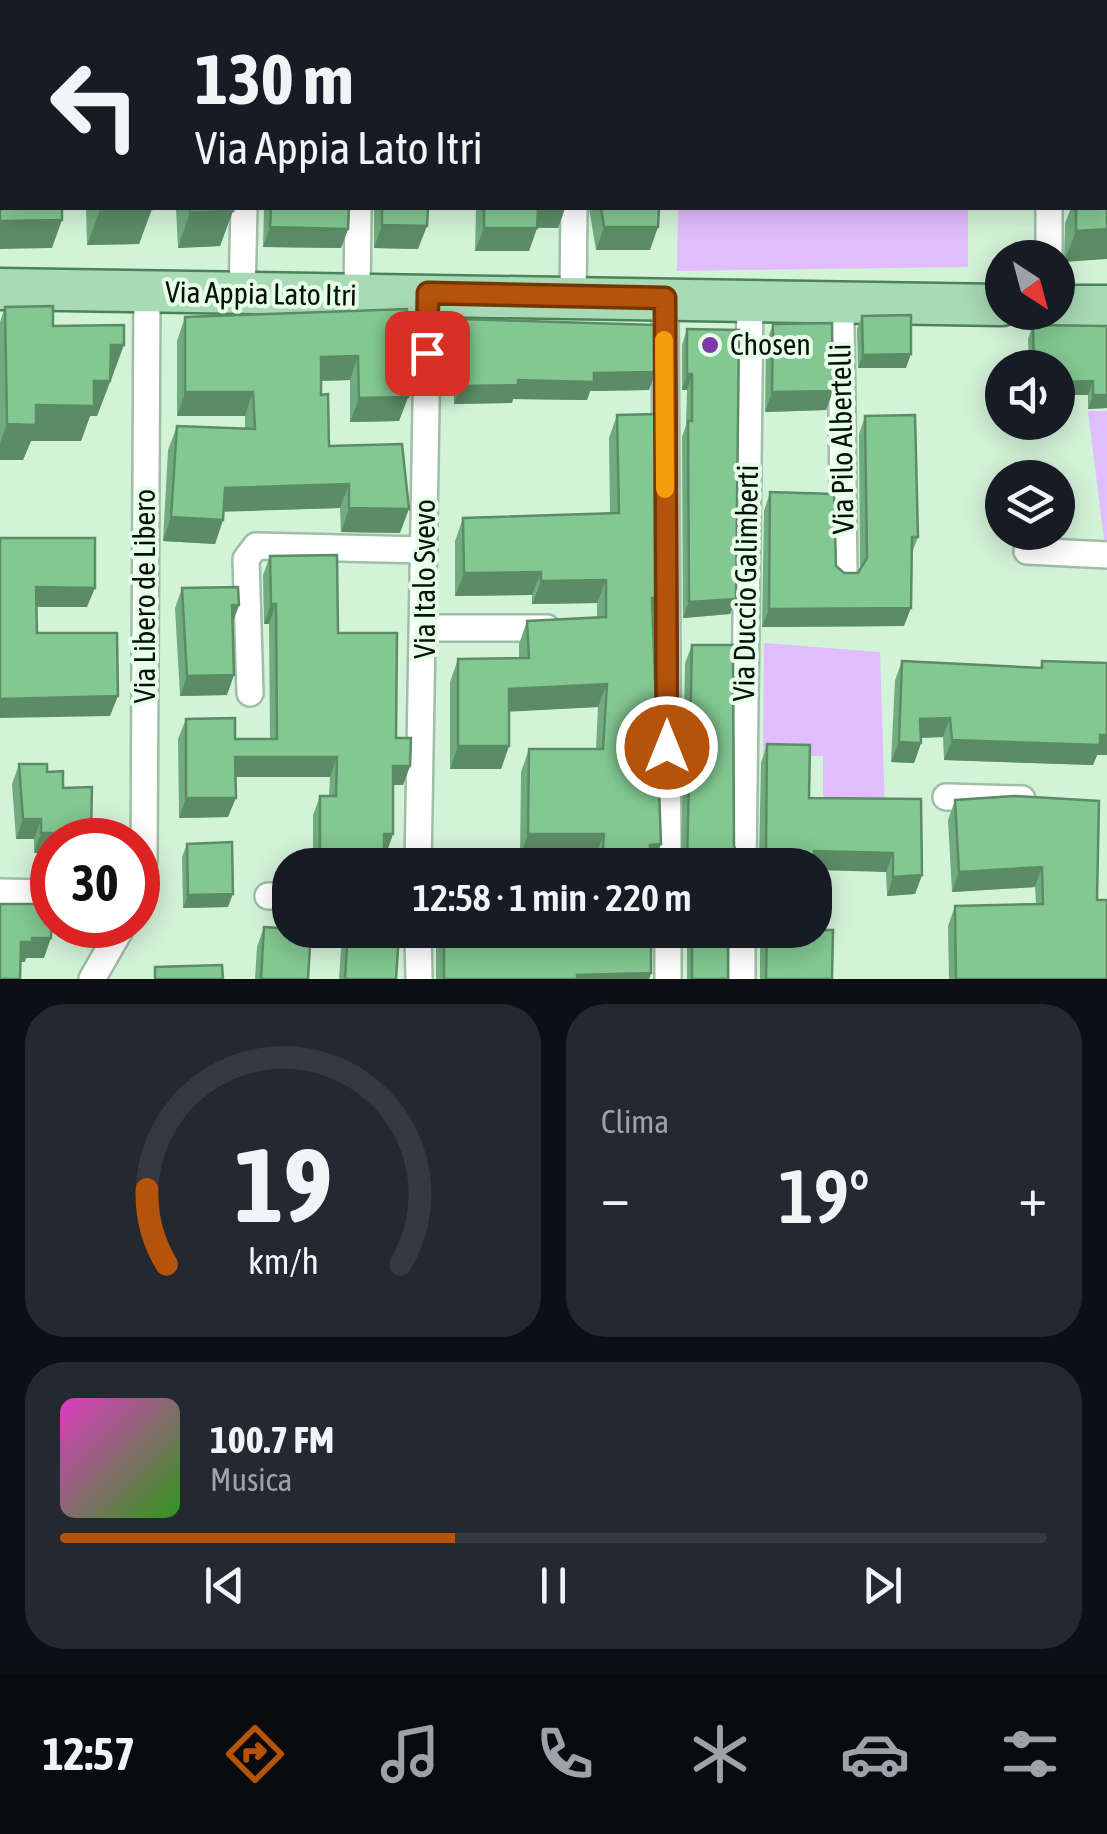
<!DOCTYPE html>
<html lang="it">
<meta charset="utf-8">
<style>
:root{--surface:#171b24;--page:#242831;--text:#f1f3f6;--muted:#9ea1a6;--line:#363941;--accent:#b45309}
body{margin:0;font-family:"Asap Condensed",sans-serif;background:var(--page);color:var(--text);height:100vh;display:flex;flex-direction:column;font-size:38px;white-space:nowrap}
*{box-sizing:border-box;margin:0}
p{font-size:32px;color:var(--muted)}
.icon{flex:none;width:55px;height:55px;fill:none;stroke:currentColor;stroke-width:2;stroke-linecap:round;stroke-linejoin:round}
.map{position:relative;height:979px;overflow:hidden}
.sheet{display:flex;flex-direction:column;gap:25px;padding:25px;background:#0d0f14;flex:1}
.sheet>*{flex:none}
.top-card{position:absolute;left:0px;top:0px;width:1108px;height:210px;box-shadow:0 5px 25px #0003;background:#171b24;color:var(--text);overflow:hidden}
.needle{width:65px;rotate:144deg}
.fabs{position:absolute;left:985px;top:240px;display:grid;gap:20px}
.fabs a{display:grid;place-items:center;width:90px;height:90px;border-radius:50%;background:var(--surface);box-shadow:0 5px 25px #0003;font-size:50px}
.speed{position:absolute;left:30px;top:818px;display:flex;gap:20px;font-size:50px;font-weight:700;text-align:center}
.speed>*{display:grid;place-content:center;width:130px;height:130px;border-radius:50%;background:var(--surface);box-shadow:0 5px 25px #0003;line-height:1}
.speed .limit{border:15px solid #d22;background:#fff;color:#111}
.pin{position:absolute;display:grid;place-items:center;width:85px;height:85px;color:#fff;margin:-42px;border-radius:20px;box-shadow:0 5px 15px #0006}
.me{position:absolute;width:110px;margin:-55px;rotate:0deg;stroke-linejoin:round;filter:drop-shadow(0 0 8px #0008)}
.turn{display:flex;align-items:center;gap:35px;height:210px;padding:0 30px;font-size:45px}
.turn .icon{width:130px;height:130px;stroke-width:2.5}
.turn b{display:block;font-size:70px;line-height:85px}
.big{font-size:75px;font-weight:600;line-height:1.1}
.sheet .tile{flex:1;display:flex;flex-direction:column;justify-content:center;gap:15px;min-width:0;padding:0 35px;border-radius:40px;background:var(--page)}
.sheet .dial{align-items:center;gap:0}
.dial svg{height:260px;overflow:visible;fill:none;stroke:var(--line);stroke-width:7;stroke-linecap:round;text-anchor:middle}
.dial text{fill:var(--text);stroke:none}
.song{display:flex;align-items:center;gap:30px}
.cover{width:120px;height:120px;border-radius:15px;background:linear-gradient(135deg,hsl(310 70% 55%),hsl(110 70% 35%))}
.played{height:10px;border-radius:5px;background:linear-gradient(90deg,var(--accent) 40%,var(--line) 40%)}
.keys{display:flex;justify-content:space-around;direction:ltr}
.heat{display:flex;justify-content:space-between;align-items:center;font-size:55px;direction:ltr}
.sheet .tiles{flex:1;display:grid;gap:25px;grid-template-columns:1fr 1fr}
.tile:last-child{grid-column:span 2}
.trip{position:absolute;left:272px;top:848px;width:560px;height:100px;border-radius:40px;background:var(--surface);box-shadow:0 5px 25px #0003;font-weight:600;line-height:100px;text-align:center}
.tabs{display:flex;height:160px;justify-content:space-around;align-items:center;background:#090b0e;color:var(--muted)}
.tabs .icon{width:70px;height:70px}
.tabs .on{color:var(--accent)}
.tabs b{font-size:45px;color:var(--text)}
.map>svg:first-child{display:block}
.green{fill:#e2bdfd}
.lines{fill:none;stroke-linecap:round;stroke-linejoin:round}
.street-casing{stroke:#9fbea5;stroke-width:30}
.primary-casing{stroke:#4a8358;stroke-width:45}
.street{stroke:#fff;stroke-width:25}
.primary{stroke:#a8dab4;stroke-width:40}
.wall{fill:#71ac7e}
.shaded-wall{fill:#5c8c66}
.building{fill:#83c892;stroke:#5c8c66;stroke-width:2.5}
.route-casing{stroke:#753606;stroke-width:25}
.route{stroke:#b45309;stroke-width:18}
.slow{stroke:#f59e0b;stroke-width:18}
.poi-dot{fill:#8138ab;stroke:#e5ffe9;stroke-width:4}
.labels{text-anchor:middle;stroke-width:8;stroke-linejoin:round;paint-order:stroke}
.street-label{font-size:30px;fill:#071109;stroke:#e5ffe9}
.poi-label{font-size:30px;fill:#071109;stroke:#e5ffe9;text-anchor:start}
</style>
<div class="map">
<svg width="1107" height="979" viewBox="0 0 1107 979">
<rect width="100%" height="100%" fill="#d3f3d8"/>
<path class="green" d="M682 0H971L682 2Z
M678 208H968V267L677 271Z
M1088 411H1107V540H1104Z
M764 643 880 652 885 811 823 812V756H763Z"/>
<g class="lines">
<defs>
<path id="street" d="M247 2V0
M1049 208V258
M242 295 244 208
M357 296 358 208
M573 298 574 208
M665 299 668 865
M1027 551 1107 555
M844 577 841 323 846 302
M426 628H547
M250 693 246 559 256 546 424 550
M946 797 1022 799
M418 865 428 293
M743 865 750 301
M0 892 52 893
M268 896H290
M138 899 144 860 147 292
M418 930 419 979
M668 930V979
M92 979 123 925
M742 979V930"/>
<path id="primary" d="M0 289 1002 305
M1058 306H1107"/>
</defs>
<use href="#street" class="street-casing"/>
<use href="#primary" class="primary-casing"/>
<use href="#street" class="street"/>
<use href="#primary" class="primary"/>
</g>
<path class="wall" d="M86 208H152L139 244 87 245Z
M176 208H233L220 246 178 248Z
M264 208H349L348 229 341 248 263 247Z
M374 208H428L418 249 374 248Z
M476 208H565L558 228H537L529 251H475Z
M589 208H659L650 250H596Z
M1071 208H1105L1064 262 1065 223Z
M5 307 53 326 111 380 97 416H90L81 441H31L23 460H0V322Z
M407 309 408 397 399 421 350 422V380L321 381V395L329 446 400 533 341 532 340 508 224 511 223 520 215 544 163 541 168 450 177 426 245 429V416H177V341L185 317Z
M862 316 906 368H858L857 329Z
M460 319 649 390 590 391 587 400 513 399 512 403 454 404V337Z
M773 324 833 391 826 410 765 412 766 344Z
M1033 325 1107 326V408L1088 409V395H1058V368H1029L1028 339Z
M687 329 736 599 730 614 683 618 682 437 686 425 687 390H682V345Z
M617 415 659 598 653 614 661 844 653 865H595V857H520L521 772 529 749H596L598 707 509 711V746L501 769H450V682L458 659 519 658V644L527 621 597 618V603L532 604V595L455 596V541L463 518 610 514 609 438Z
M865 416 918 537 912 553 904 626 762 627 764 511 770 492 844 573H858L860 569 859 434Z
M270 556 338 633 410 766 403 785H393V834L386 854H383L378 865H313V815L320 796H329L330 777H235L228 817 179 818 178 739 186 719 235 739H270L269 624H264L263 575Z
M182 588 239 605 233 622 227 695 180 696 175 608Z
M692 645 734 846 741 860 757 861 759 857 761 763 767 744 809 798 922 875 915 894 887 896 886 872 815 865H681L685 663Z
M902 661 1040 668 1042 661 1107 663V755H1097L1093 765 944 760 943 737 921 738V743L914 763 891 762 895 680Z
M19 764 47 772 63 788 34 853V839H16L12 784Z
M955 800 1097 900 1107 979H949L948 926 955 906 1036 904 1035 887 952 892 948 820Z
M187 844 228 907 183 908 182 857Z
M264 927 308 979H255L257 947Z
M348 930 396 979H339L341 949Z
M436 930H651V973L649 979H436Z
M691 930 728 979H687V942Z
M765 930H833L832 979H760V941Z"/>
<path class="shaded-wall" d="M0 108H2V127H0Z
M1105 115H1107V135H1105Z
M536 208H565L558 228 529 227Z
M152 209 139 244 87 245 100 210Z
M233 211 220 246 178 248 190 212Z
M62 220 52 248 0 249V221Z
M382 225 427 226 418 249 374 248Z
M270 227 348 229 341 248 263 247Z
M604 227H658L650 250H596Z
M484 228H537L529 251H475Z
M1107 229V259L1064 262 1076 231Z
M111 345H124L111 380H98Z
M911 354 906 368H858L863 355Z
M358 356 350 380 312 381 321 357Z
M656 372 649 390 590 391 587 400 513 399 512 403 454 404 461 386 594 373Z
M687 374H692L687 390H682Z
M94 381H110L97 416H90L81 441H31L23 460H0V443L7 424 36 405Z
M1093 381 1088 395H1058V382Z
M833 391 826 410 765 412 772 392Z
M185 392H253L245 416H177Z
M1093 395H1107V408L1088 409Z
M408 397 399 421 350 422 359 398Z
M349 484 340 508 216 512 225 488Z
M349 508 409 509 400 533 341 532Z
M171 517 223 520 215 544 163 541Z
M541 572 532 595 455 596 464 573Z
M606 580 597 603 532 604 541 581Z
M36 587 95 588 87 607H29Z
M652 598H659L650 620Z
M736 599 730 614 683 618 689 602Z
M271 604H276L269 624H264Z
M232 605H239L232 624Z
M911 608 904 626 762 627 769 609Z
M234 675 227 695 180 696 187 676Z
M607 684 598 707 501 712 509 689Z
M118 696 110 716 0 718V699Z
M950 718 943 737 913 738 920 719Z
M1107 735V755H1097L1093 765 944 760 952 740Z
M899 742 921 743 914 763 891 762Z
M458 746H509L501 769H450Z
M235 757H337L330 777H228Z
M393 766H410L403 785H386Z
M186 798H236L228 817 179 818Z
M23 819H41L34 839H16Z
M41 833H91L89 840H52V853H34Z
M384 834H393L386 854H383L378 865H315L320 851Z
M528 834H604L595 857H520Z
M661 844 653 865H643L650 845Z
M814 851 893 853 886 872 815 870V865H808Z
M1042 867 1035 887 952 892 959 872Z
M922 875 915 894 887 896 893 877Z
M233 894 228 907 183 908 188 895Z
M32 938H51L44 958H26L25 962H14L21 942Z
M651 973 649 979H575L577 975Z"/>
<path class="building" d="M25 0H64V2H25Z
M112 0H240V2H112Z
M288 0H670V2H288Z
M985 0H1107V115H1105V2H985Z
M0 79H2V108H0Z
M0 153H2V208H62V220L0 221Z
M1105 191H1107V229L1076 231V208H1105Z
M100 208H152V209L100 210Z
M190 208H233V211L190 212Z
M271 208H349L348 229 270 227Z
M382 208H428L427 226 382 225Z
M484 208H538L537 228H484Z
M601 208H659L658 227H604Z
M53 306V326L124 325V345H111L110 381H94V406L36 405V425L7 424 5 307Z
M407 309 408 397 359 398 358 356 321 357V395L328 394 329 446 402 444 409 509 349 508V484L225 488 223 520 171 517 177 426 255 429 253 392H185V317Z
M911 315V354L863 355 862 316Z
M460 319 656 325V372L594 373V382L518 380V385L461 386Z
M832 323 833 391 772 392 773 324Z
M1033 325 1107 326V395H1093V381L1058 382V368H1034Z
M687 329 739 330 736 599 689 602 688 421H692V374H687Z
M658 414 659 598H652L661 844 650 845V865H602L604 834H528L529 749H603L607 684 509 689V746H458V659L529 658 527 621 606 617V580L541 581V572L464 573 463 518 619 513 617 415Z
M915 415 918 537H912L911 608 769 609 770 492 834 494 836 566 844 573H858L867 558 865 416Z
M0 538H95V588L36 587 37 633H117L118 696 0 699Z
M337 555 338 633H397L396 738H411L410 766H393V834H384V851H320V796H336L337 757H235L236 798H186V719L235 718V739H277L276 604H271L270 556Z
M238 587 239 605H232L234 675 187 676 182 588Z
M692 645H733L734 846 741 860 757 861 766 848 767 744 810 745 809 798 921 799 922 875 893 877V853L814 851 813 865H687Z
M902 661 1042 668V661L1107 663V735H1100V745L952 740 950 718 920 719 921 743 899 742Z
M19 764H47V772L63 771V788L92 787 91 833H41V819H23Z
M1014 796 1099 801 1097 900H1107V979H956L955 906 1043 904 1042 867 959 872 955 800Z
M232 842 233 894 188 895 187 844Z
M0 904H52L51 938H32V942H21L20 979H0Z
M264 927 311 930 308 979H261Z
M348 930 399 933 396 979H345Z
M444 930H651V973L577 975V979H444Z
M692 930H728V979H692Z
M767 930H833L832 979H766Z
M222 965 223 979H155V967Z"/>
<g class="lines">
<defs>
<path id="route" d="M427 353 428 293 665 298 667 747"/>
</defs>
<use href="#route" class="route-casing"/>
<use href="#route" class="route"/>
<path class="slow" d="M664 340 665 489"/>
</g>
<circle class="poi-dot" cx="710" cy="345" r="10"/>
<g class="labels">
<g class="street-label">
<text transform="translate(261 294) rotate(1)" y="10">Via Appia Lato Itri</text>
<text transform="translate(842 439) rotate(-91)" y="10">Via Pilo Albertelli</text>
<text transform="translate(425 579) rotate(-90)" y="10">Via Italo Svevo</text>
<text transform="translate(746 583) rotate(-89)" y="10">Via Duccio Galimberti</text>
<text transform="translate(145 596) rotate(-90)" y="10">Via Libero de Libero</text>
</g>
<g class="poi-label">
<text x="730" y="355">Chosen</text>
</g>
</g>
</svg>
<div class="fabs">
<a><svg class="needle" viewBox="-14 -14 28 28"><path d="M0-13l5 13h-10z" fill="#e53935"/><path d="M0 13l5-13h-10z" fill="#9ea1a6"/></svg></a>
<a><svg class="icon" aria-label="sound" viewBox="0 0 24 24"><path d="M4 9h4l5-4v14l-5-4H4zM17 9q2 3 0 6"/></svg></a>
<a><svg class="icon" aria-label="layers" viewBox="0 0 24 24"><path d="M12 4l9 5-9 5-9-5zM3 14l9 5 9-5"/></svg></a>
</div>
<div class="speed"><div class="limit">30</div></div>
<div class="pin" style="left:427px;top:353px;background:#d93025"><svg class="icon" aria-label="arrive" viewBox="0 0 24 24"><path d="M6 21V4h12l-3 4 3 4H6"/></svg></div>
<svg class="me" style="left:667px;top:747px" viewBox="-20 -20 40 40"><circle r="17" fill="#b45309" stroke="#fff" stroke-width="3"/><path d="M0-11L8 9 0 5-8 9z" fill="#fff"/></svg>
<div class="trip">12:58 · 1 min · 220 m</div>
<div class="top-card">
<div class="turn"><svg class="icon" aria-label="left" viewBox="0 0 24 24"><path d="M17 20v-9H6M10 6l-5 5 5 5"/></svg><div><b>130 m</b>Via Appia Lato Itri</div></div>
</div>
</div>
<section class="sheet">
<div class="tiles">
<div class="tile dial"><svg viewBox="0 0 100 80">
<path d="M14 69A42 42 0 1 1 86 69"/>
<path d="M14 69A42 42 0 0 1 8 46" stroke="#b45309"/>
<text x="50" y="56" font-size="32" font-weight="700">19</text>
<text x="50" y="72" font-size="11">km/h</text>
</svg></div>
<div class="tile"><p>Clima</p>
<div class="heat"><a>−</a><b class="big">19°</b><a>+</a></div>
</div>
<div class="tile">
<div class="song"><i class="cover"></i><div><b>100.7 FM</b><p>Musica</p></div></div>
<div class="played"></div>
<div class="keys"><svg class="icon" aria-label="previous" viewBox="0 0 24 24"><path d="M18 5L8 12l10 7zM5 5v14"/></svg><svg class="icon" aria-label="pause" viewBox="0 0 24 24"><path d="M8 5v14M16 5v14"/></svg><svg class="icon" aria-label="next" viewBox="0 0 24 24"><path d="M6 5l10 7-10 7zM19 5v14"/></svg></div>
</div>
</div>
</section>
<nav class="tabs">
<b>12:57</b>
<svg class="icon on" aria-label="directions" viewBox="0 0 24 24"><path d="M12 3l9 9-9 9-9-9zM9 14v-3h6M13 9l2 2-2 2"/></svg>
<svg class="icon" aria-label="music" viewBox="0 0 24 24"><path d="M9 18V5l10-2v13"/><circle cx="6" cy="18" r="3"/><circle cx="16" cy="16" r="3"/></svg>
<svg class="icon" aria-label="phone" viewBox="0 0 24 24"><path d="M5 4h4l2 5-3 2q2 4 5 5l2-3 5 2v4C11 20 4 13 5 4z"/></svg>
<svg class="icon" aria-label="climate" viewBox="0 0 24 24"><path d="M12 3v18M4 7l16 10M4 17L20 7"/></svg>
<svg class="icon" aria-label="car" viewBox="0 0 24 24"><path d="M5 17H2v-5l4-1 3-4h7l3 4 3 1v5h-3M9 17h6M6 11h13"/><circle cx="7" cy="17" r="2"/><circle cx="17" cy="17" r="2"/></svg>
<svg class="icon" aria-label="filters" viewBox="0 0 24 24"><path d="M4 7h16M4 17h16"/><circle cx="9" cy="7" r="2"/><circle cx="15" cy="17" r="2"/></svg>
</nav>
